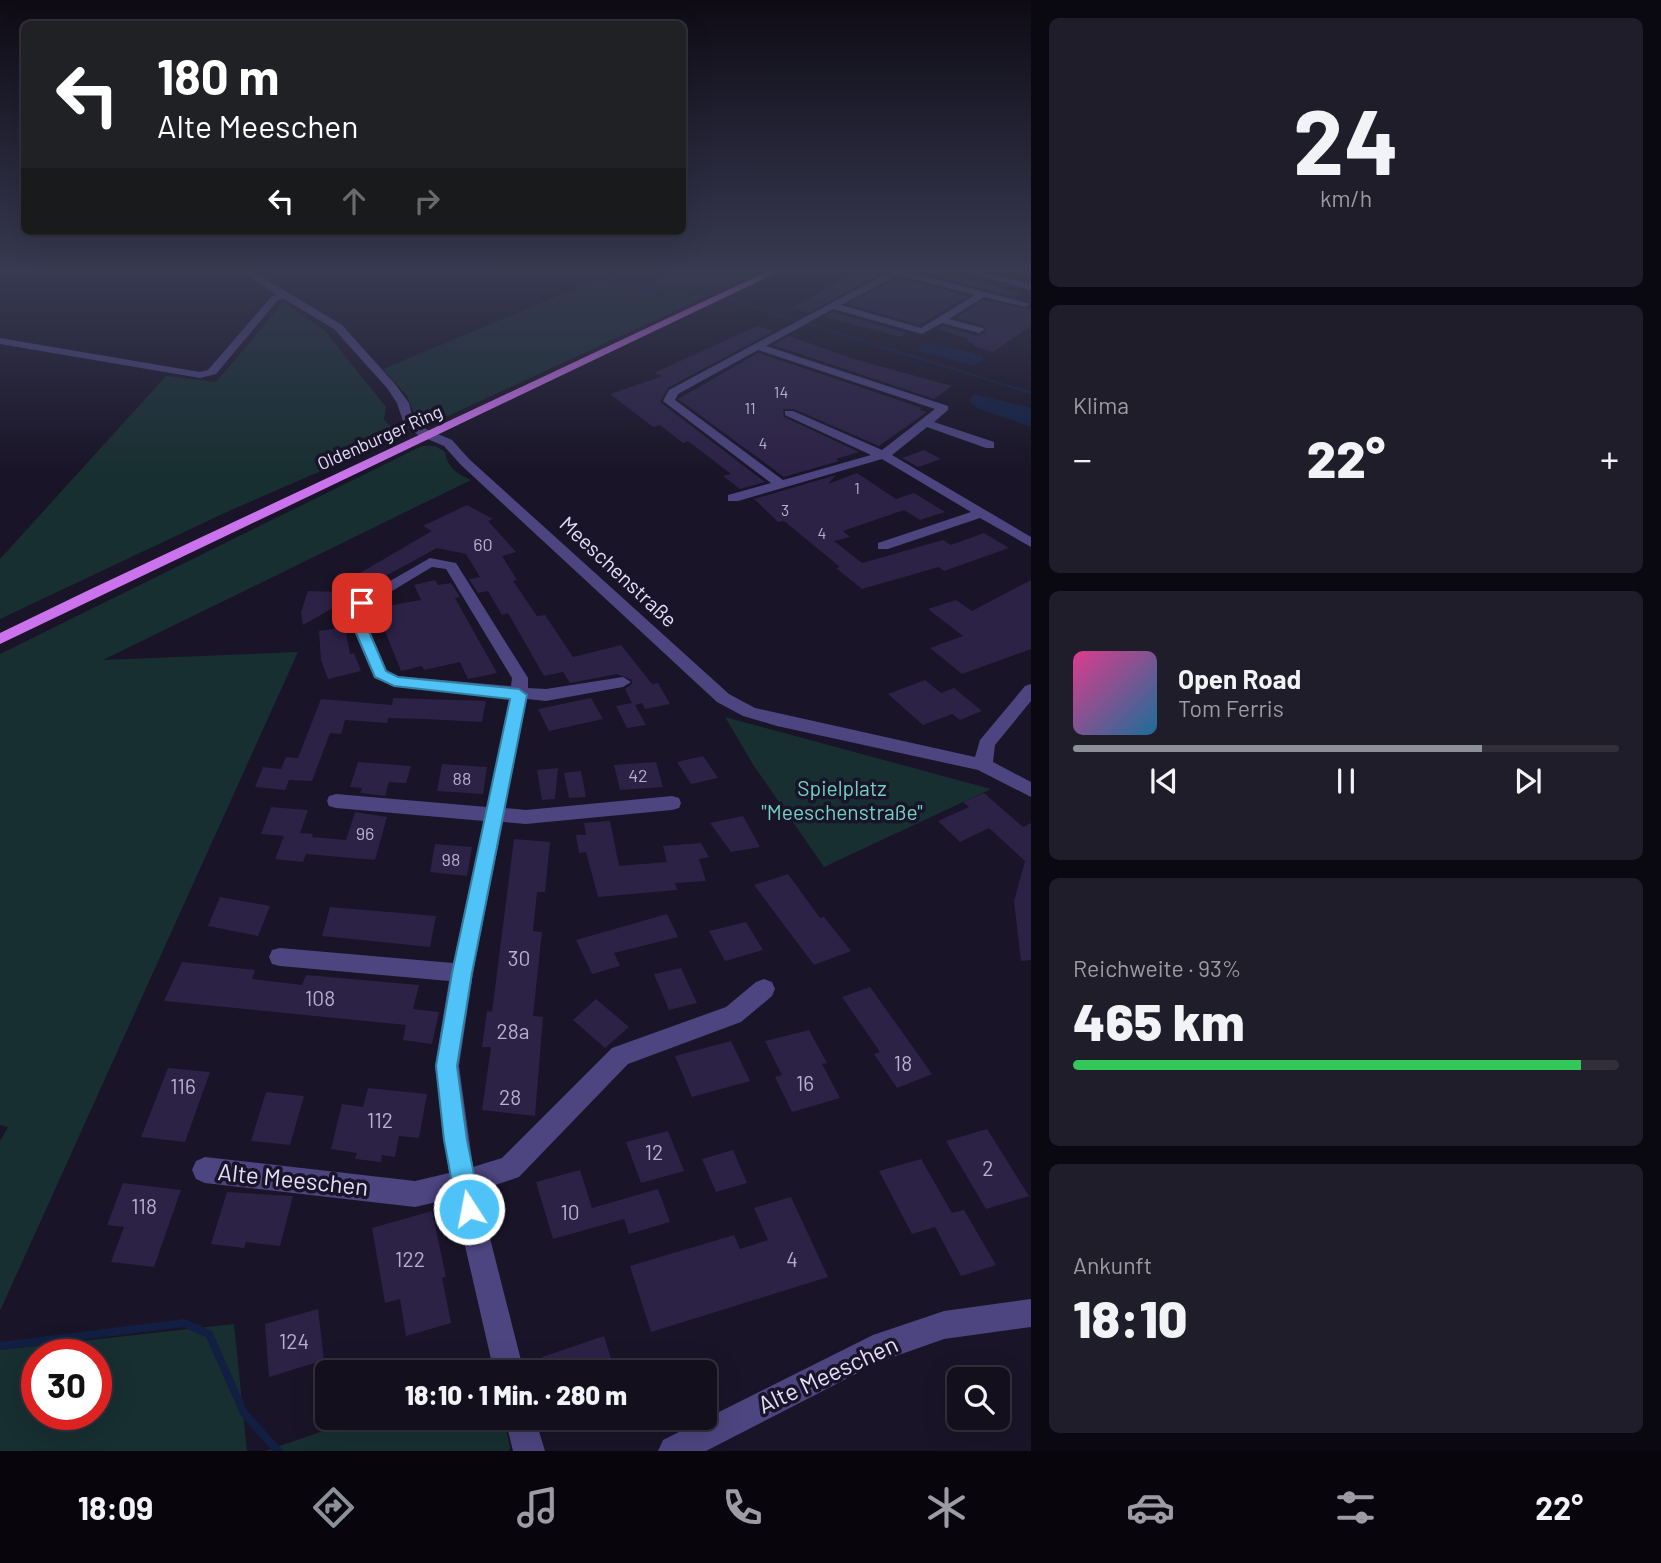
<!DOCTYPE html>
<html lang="de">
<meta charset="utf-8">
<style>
:root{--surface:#130f1d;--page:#201d2a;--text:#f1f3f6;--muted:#9d9ca4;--line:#322f3b;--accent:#8c9099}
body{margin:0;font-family:Barlow,sans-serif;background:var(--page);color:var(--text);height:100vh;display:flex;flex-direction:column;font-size:26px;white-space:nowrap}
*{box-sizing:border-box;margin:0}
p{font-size:23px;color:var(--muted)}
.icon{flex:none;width:38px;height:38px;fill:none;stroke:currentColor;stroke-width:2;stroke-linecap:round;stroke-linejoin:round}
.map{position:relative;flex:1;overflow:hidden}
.side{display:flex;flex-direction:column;gap:18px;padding:18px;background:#0a0810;width:630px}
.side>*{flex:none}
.hud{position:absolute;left:21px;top:21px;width:665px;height:214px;border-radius:10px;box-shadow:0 7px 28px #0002,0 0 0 2px var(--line);background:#202124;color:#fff;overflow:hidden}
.controls{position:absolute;left:947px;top:1367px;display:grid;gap:14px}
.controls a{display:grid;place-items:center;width:63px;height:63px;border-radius:10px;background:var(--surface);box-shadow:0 7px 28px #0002,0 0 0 2px var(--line);font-size:35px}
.speed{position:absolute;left:21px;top:1339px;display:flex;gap:14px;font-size:35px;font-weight:700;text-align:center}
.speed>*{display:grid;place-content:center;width:91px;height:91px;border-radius:50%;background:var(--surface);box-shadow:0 7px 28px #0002,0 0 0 2px var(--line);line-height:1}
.speed .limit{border:10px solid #d22;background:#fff;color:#111}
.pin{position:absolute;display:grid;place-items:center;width:60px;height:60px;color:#fff;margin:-30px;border-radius:14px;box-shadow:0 4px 10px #0006}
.me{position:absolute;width:77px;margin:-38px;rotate:349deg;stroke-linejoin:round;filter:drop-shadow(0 0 5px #0008)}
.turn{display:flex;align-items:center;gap:24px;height:147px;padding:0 21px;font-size:32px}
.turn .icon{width:91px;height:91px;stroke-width:2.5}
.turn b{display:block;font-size:49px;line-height:60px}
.lanes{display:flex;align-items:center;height:66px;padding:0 21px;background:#0003;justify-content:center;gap:35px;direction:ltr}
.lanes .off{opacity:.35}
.big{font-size:52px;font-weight:800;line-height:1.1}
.side .widget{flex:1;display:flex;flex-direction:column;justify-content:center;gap:10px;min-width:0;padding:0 24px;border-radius:10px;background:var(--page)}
.side .dial{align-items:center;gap:0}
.dial b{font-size:91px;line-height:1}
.song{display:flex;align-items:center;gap:21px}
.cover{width:84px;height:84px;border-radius:10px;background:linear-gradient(135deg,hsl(330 70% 55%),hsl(200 70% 35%))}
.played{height:7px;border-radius:4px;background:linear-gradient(90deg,var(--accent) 75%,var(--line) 75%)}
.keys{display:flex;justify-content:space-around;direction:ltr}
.heat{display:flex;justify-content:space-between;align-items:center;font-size:38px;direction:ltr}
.charge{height:10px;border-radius:5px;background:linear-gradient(90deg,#34c759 93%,var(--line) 0)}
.trip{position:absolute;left:315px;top:1360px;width:402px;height:70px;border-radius:10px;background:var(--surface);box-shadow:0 7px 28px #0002,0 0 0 2px var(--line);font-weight:800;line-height:70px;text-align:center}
.tab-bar{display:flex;height:112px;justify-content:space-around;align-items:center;background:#08060c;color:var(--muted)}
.tab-bar .icon{width:49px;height:49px}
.tab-bar .current{color:var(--accent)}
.tab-bar b{font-size:32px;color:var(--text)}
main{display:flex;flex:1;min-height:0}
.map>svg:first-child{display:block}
.green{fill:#172f31;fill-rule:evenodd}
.water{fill:#121f42}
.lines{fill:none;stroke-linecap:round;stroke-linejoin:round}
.stream-far1{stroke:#121f42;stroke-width:2.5}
.stream{stroke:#121f42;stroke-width:8}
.building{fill:#2c2246}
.minor{fill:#4c4580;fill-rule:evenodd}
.major{fill:#ca73ed;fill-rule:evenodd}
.route{fill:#4fc3f7;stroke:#337fa1;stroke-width:2}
.labels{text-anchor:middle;stroke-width:7;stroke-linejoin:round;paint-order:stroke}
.far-number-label{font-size:16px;fill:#b6afce}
.far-street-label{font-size:18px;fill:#e4defb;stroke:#191427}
.number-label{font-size:18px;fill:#b6afce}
.street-label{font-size:21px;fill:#e4defb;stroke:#191427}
.park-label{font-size:21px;fill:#73d2c3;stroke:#191427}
.near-number-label{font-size:21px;fill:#b6afce}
.near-street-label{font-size:24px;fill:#e4defb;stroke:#191427}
</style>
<main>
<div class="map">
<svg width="1031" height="1451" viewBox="0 0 1031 1451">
<rect width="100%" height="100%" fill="#191427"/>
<path class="green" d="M681 271H761L437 421 426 423 416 419 407 396 383 369 599 279 636 290Z
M284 302 325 331 386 407 384 420 402 436 231 510 0 619V559L166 376 216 382Z
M422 446H435L445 452C448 468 456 473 471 480L103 660 298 652 0 1311V1141L8 1127 0 1125V654Z
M725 717 991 789 824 867 754 766Z
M234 1324 247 1451H0V1350ZM37 1354H96V1414H37Z
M361 1418H504L510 1447 509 1451H265Z"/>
<path class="water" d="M931 342 980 355 984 359 974 366 918 351 920 344Z
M975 394 1031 408V427L979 409 968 400Z"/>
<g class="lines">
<path class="stream-far1" d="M583 271 676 299 697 292 715 294
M961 271 1016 286
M730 299 797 321
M805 323 1031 393"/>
<path class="stream" d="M0 1346 184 1323 209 1334 244 1413 278 1451"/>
</g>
<path class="building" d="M858 271H885L808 313 792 308Z
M917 271H937L1020 293 1014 297Z
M898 278 968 296 919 325 848 304Z
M984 300 1031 310V326L993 352 972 345 975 344 966 341 969 339 937 329 942 326 978 336 985 332 984 325 956 318Z
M833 312 907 333 900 337 824 317Z
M757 326 773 331 668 388 660 402 765 482 740 489 723 476 731 474 688 441 683 443 660 425 653 427 610 394 663 376 654 373Z
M789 336 854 359 952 386 934 399 773 345Z
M758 353 922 408 919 410 927 412 879 446 794 409H783L784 417 859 452 836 459 839 461 784 477 678 399Z
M924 450 941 459 918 467 902 458Z
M857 473 896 499 914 493 945 512 920 520 904 510 843 531 850 537 834 541 862 563 943 540 951 545 984 533 1009 548 944 571 939 567 862 589 836 568 840 567 784 521 778 522 754 499 836 475 828 484Z
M467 505 493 519 488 521 516 552 502 556 517 580 513 581 537 616 545 615 573 657 621 645 652 684 658 683 670 704 645 709 642 703 635 705 646 725 627 728 616 706 632 703 625 689 632 684V680L617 674 570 683 563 672 544 676 508 613 502 615 488 591 478 593 469 579 480 577 466 554 437 548 367 586 353 577 432 531 423 526Z
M435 580 438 585 451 583 460 597 455 598 497 673 468 679 460 662 424 670 422 666 401 671 383 626 378 627 371 609 421 600 414 585Z
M1031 580V649L962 674 930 648 963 636 928 609 956 600 972 611Z
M308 591 338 592 333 608 303 625 301 612Z
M345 627 350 654 354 653 361 671 328 679 321 660 319 631Z
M925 680 941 693 954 688 982 711 960 720 952 714 923 725 888 694Z
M393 698 486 701 482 722 425 719 388 718 387 723 345 720 341 734 330 733 312 781 289 780 285 790 255 787 263 767 281 769 286 757 298 758 321 699 392 705Z
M591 698 603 719 549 731 538 709Z
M703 756 718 778 691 784 677 762Z
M358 762 411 766 406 783 389 782 385 796 360 793 362 788 350 787Z
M656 762 663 787 620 790 614 765Z
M442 764 487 767 483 794 437 791Z
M558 768 555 799 542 800 537 770Z
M581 771 586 797 569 798 564 773Z
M984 793 1023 827 1031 823V960L1021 961 1014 901 1025 861 989 828 960 842 938 821 969 807 963 802Z
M271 807 308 810 300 833 313 834 312 837 346 840 355 812 387 817 375 860 306 854 303 862 275 859 284 836 261 834Z
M743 816 760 847 731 852 710 823Z
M610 821 619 866 667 862 663 846 701 843 709 857 699 859 706 881 675 883 677 890 598 897 586 852 579 853 576 835H586L584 823Z
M514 839 550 842 545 892H537L533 931 542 932 533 1016 543 1017 535 1116 482 1110 491 1047H482L487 1011 492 1012Z
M435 844 472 847 467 876 430 872Z
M788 874 820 918 824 917 851 951 814 965 754 885Z
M220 897 270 906 258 936 208 926Z
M330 907 436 916 430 947 322 936Z
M667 914 678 937 614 953 620 966 592 974 576 940Z
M746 922 763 950 725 961 709 931Z
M182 962 255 970 252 979 302 985 306 975 419 985 413 1009 439 1012 432 1044 403 1040 406 1025 164 1001Z
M681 968 697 1003 669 1010 654 974Z
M870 987 905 1036 932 1074 897 1088 874 1054 880 1052 842 997Z
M596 999 629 1027 605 1048 573 1020Z
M809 1030 827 1063 822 1064 840 1098 792 1112 775 1077 782 1075 765 1041Z
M731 1041 750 1081 692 1097 675 1056Z
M168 1068 210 1072 185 1142 141 1137Z
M368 1088 427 1094 419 1138 399 1136 395 1157 382 1155 381 1162 355 1159 357 1153 331 1149 342 1104 363 1107Z
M266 1092 304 1096 290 1145 251 1141Z
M987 1129 1029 1196 986 1209 946 1141Z
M668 1131 684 1171 641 1183 626 1142Z
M733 1150 747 1183 716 1192 702 1159Z
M921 1159 952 1213 964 1210 996 1265 961 1276 935 1227 912 1234 879 1171Z
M580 1170 592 1208 658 1189 670 1222 629 1234 624 1219 553 1239 536 1182Z
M123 1183 181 1190 154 1267 111 1262 124 1227 107 1225Z
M227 1192 293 1196 280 1246 246 1242 244 1248 211 1244Z
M791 1197 828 1277 651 1332 630 1266 734 1235 740 1249 768 1240 754 1208Z
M432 1211 446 1277 442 1278 451 1323 406 1336 400 1299 385 1303 372 1228Z
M318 1309 324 1360 269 1377 265 1324Z
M604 1336 615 1372H546L542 1357Z"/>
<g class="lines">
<path class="minor" d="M241 271H252L342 325 395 384 409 403 413 420 426 429 452 440 469 459 729 694 755 708 975 757 980 740 1025 686 1031 684V701L995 745 993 762 1031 782V797L978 770 777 726 743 716 717 702 461 465 444 446 418 435 404 424 397 403 387 388 334 329 284 299 278 300 216 374 200 378 0 344V338L200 372 208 370 272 296 277 295Z
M891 271H905L1030 304 1025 307 984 297 949 319 983 328 984 330 979 333 942 323 922 334 833 309 766 346 948 406V410L934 422 994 442V448H986L927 427 892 455 1031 537V547L980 518 888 549H878V543L971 512 882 459 738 501H728V495L771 483 663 401 669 390ZM898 275 975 295 921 328 841 305ZM758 350 935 409 882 450 793 411H785V415L871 455 783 480 675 400 678 394Z
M964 271H980L1031 284V290Z
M430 558 456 563 528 678V688L546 689 623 677 631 682 623 687 546 701 527 699 505 808 526 810 672 796 679 798 681 803 679 808 672 810 526 824 503 822 473 973 459 1066 473 1167 502 1158 612 1048 726 1007 756 982 764 979 772 982 775 989 772 996 741 1022 628 1064 519 1177 478 1191 524 1372H494L454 1198 415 1207 205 1183 196 1179 192 1170 196 1161 205 1157 415 1181 449 1173 435 1066 449 981 280 966 272 964 269 957 272 950 280 948 453 963 484 821 336 808 329 806 327 801 329 796 336 794 487 807 510 697 394 686 374 678 346 612 357 600ZM432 567 446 569 512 678 511 686 397 676 387 671 362 612 367 606Z
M1031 1299V1327L944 1339 879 1362 706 1451H658L663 1440 873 1335 944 1311Z
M505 1418H535L545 1451H513Z"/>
<path class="major" d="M768 271H780L0 644V633L91 589Z"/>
</g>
<linearGradient id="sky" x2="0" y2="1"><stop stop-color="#0e0b15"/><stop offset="0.57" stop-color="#383a52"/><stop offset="1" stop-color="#383a52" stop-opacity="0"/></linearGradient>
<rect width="1031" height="474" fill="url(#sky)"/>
<path class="route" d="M357 600 368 603 361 613 386 671 398 677 519 689 527 695 472 973 457 1066 467 1140 481 1209 477 1218 469 1222 460 1218 457 1209 444 1140 436 1066 452 973 510 699 394 686 375 677 347 612Z"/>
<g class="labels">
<g class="far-number-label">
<text x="781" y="398">14</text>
<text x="750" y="414">11</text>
<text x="763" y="449">4</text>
<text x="857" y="494">1</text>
<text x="785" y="516">3</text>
<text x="822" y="539">4</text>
</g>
<g class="far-street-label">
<text transform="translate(380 438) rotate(-24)" y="6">Oldenburger Ring</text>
</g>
<g class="number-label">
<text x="483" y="551">60</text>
<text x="638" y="782">42</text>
<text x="462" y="785">88</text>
<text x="365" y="840">96</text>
<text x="451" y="866">98</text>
</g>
<g class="street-label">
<text transform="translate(618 572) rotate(43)" y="7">Meeschenstraße</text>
</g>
<g class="park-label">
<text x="842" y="796">Spielplatz<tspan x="842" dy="24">"Meeschenstraße"</tspan></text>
</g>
<g class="near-number-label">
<text x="519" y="966">30</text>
<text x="320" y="1006">108</text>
<text x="513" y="1039">28a</text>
<text x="903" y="1071">18</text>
<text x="805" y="1091">16</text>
<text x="183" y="1094">116</text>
<text x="510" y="1105">28</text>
<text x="380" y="1128">112</text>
<text x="654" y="1160">12</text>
<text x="988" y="1176">2</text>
<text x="144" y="1214">118</text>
<text x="570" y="1220">10</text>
<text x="410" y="1267">122</text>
<text x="792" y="1267">4</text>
<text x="294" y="1349">124</text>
</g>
<g class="near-street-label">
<text transform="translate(293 1180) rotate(6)" y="8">Alte Meeschen</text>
<text transform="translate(828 1375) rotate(-25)" y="8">Alte Meeschen</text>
</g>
</g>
</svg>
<div class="controls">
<a><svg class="icon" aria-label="search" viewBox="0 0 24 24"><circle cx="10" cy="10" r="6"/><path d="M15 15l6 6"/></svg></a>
</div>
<div class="speed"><div class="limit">30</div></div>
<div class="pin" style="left:362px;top:603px;background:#d93025"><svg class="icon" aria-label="arrive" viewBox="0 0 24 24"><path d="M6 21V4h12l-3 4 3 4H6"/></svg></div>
<svg class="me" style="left:469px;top:1209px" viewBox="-20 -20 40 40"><circle r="17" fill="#4fc3f7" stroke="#fff" stroke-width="3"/><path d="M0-11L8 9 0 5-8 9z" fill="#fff"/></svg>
<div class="trip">18:10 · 1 Min. · 280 m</div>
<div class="hud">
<div class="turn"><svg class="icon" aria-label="left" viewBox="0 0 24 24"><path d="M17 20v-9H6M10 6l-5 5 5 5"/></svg><div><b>180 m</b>Alte Meeschen</div></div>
<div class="lanes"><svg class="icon" aria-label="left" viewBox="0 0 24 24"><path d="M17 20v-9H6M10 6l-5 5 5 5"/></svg><svg class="icon off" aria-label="ahead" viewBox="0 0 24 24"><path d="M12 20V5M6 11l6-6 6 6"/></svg><svg class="icon off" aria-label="right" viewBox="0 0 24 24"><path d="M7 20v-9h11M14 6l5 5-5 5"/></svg></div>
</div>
</div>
<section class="side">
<div class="widget dial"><b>24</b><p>km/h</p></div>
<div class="widget"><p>Klima</p>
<div class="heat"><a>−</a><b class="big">22°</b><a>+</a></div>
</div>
<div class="widget">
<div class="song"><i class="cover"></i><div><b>Open Road</b><p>Tom Ferris</p></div></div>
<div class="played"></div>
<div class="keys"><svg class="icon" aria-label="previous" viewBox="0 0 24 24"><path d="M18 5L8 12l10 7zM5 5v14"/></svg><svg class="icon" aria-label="pause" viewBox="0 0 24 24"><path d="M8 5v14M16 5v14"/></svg><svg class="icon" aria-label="next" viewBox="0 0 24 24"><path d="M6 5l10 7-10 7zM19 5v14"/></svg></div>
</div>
<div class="widget"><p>Reichweite · 93%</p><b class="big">465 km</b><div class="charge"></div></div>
<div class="widget"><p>Ankunft</p><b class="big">18:10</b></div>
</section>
</main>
<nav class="tab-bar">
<b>18:09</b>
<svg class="icon current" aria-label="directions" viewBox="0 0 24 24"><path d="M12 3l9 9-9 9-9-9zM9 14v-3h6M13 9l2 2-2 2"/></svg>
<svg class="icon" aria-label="music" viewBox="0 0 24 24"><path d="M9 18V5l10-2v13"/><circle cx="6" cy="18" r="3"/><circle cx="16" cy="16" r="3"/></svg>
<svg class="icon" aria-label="phone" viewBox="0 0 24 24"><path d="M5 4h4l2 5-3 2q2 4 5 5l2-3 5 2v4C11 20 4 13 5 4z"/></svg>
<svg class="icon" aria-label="climate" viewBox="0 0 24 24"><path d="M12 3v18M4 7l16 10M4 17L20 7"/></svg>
<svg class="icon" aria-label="car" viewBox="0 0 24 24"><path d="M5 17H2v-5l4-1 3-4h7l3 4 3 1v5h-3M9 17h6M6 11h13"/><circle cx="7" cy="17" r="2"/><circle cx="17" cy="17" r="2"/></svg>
<svg class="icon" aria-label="filters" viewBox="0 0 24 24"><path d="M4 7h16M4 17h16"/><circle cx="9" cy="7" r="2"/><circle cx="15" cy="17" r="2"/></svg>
<b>22°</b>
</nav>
